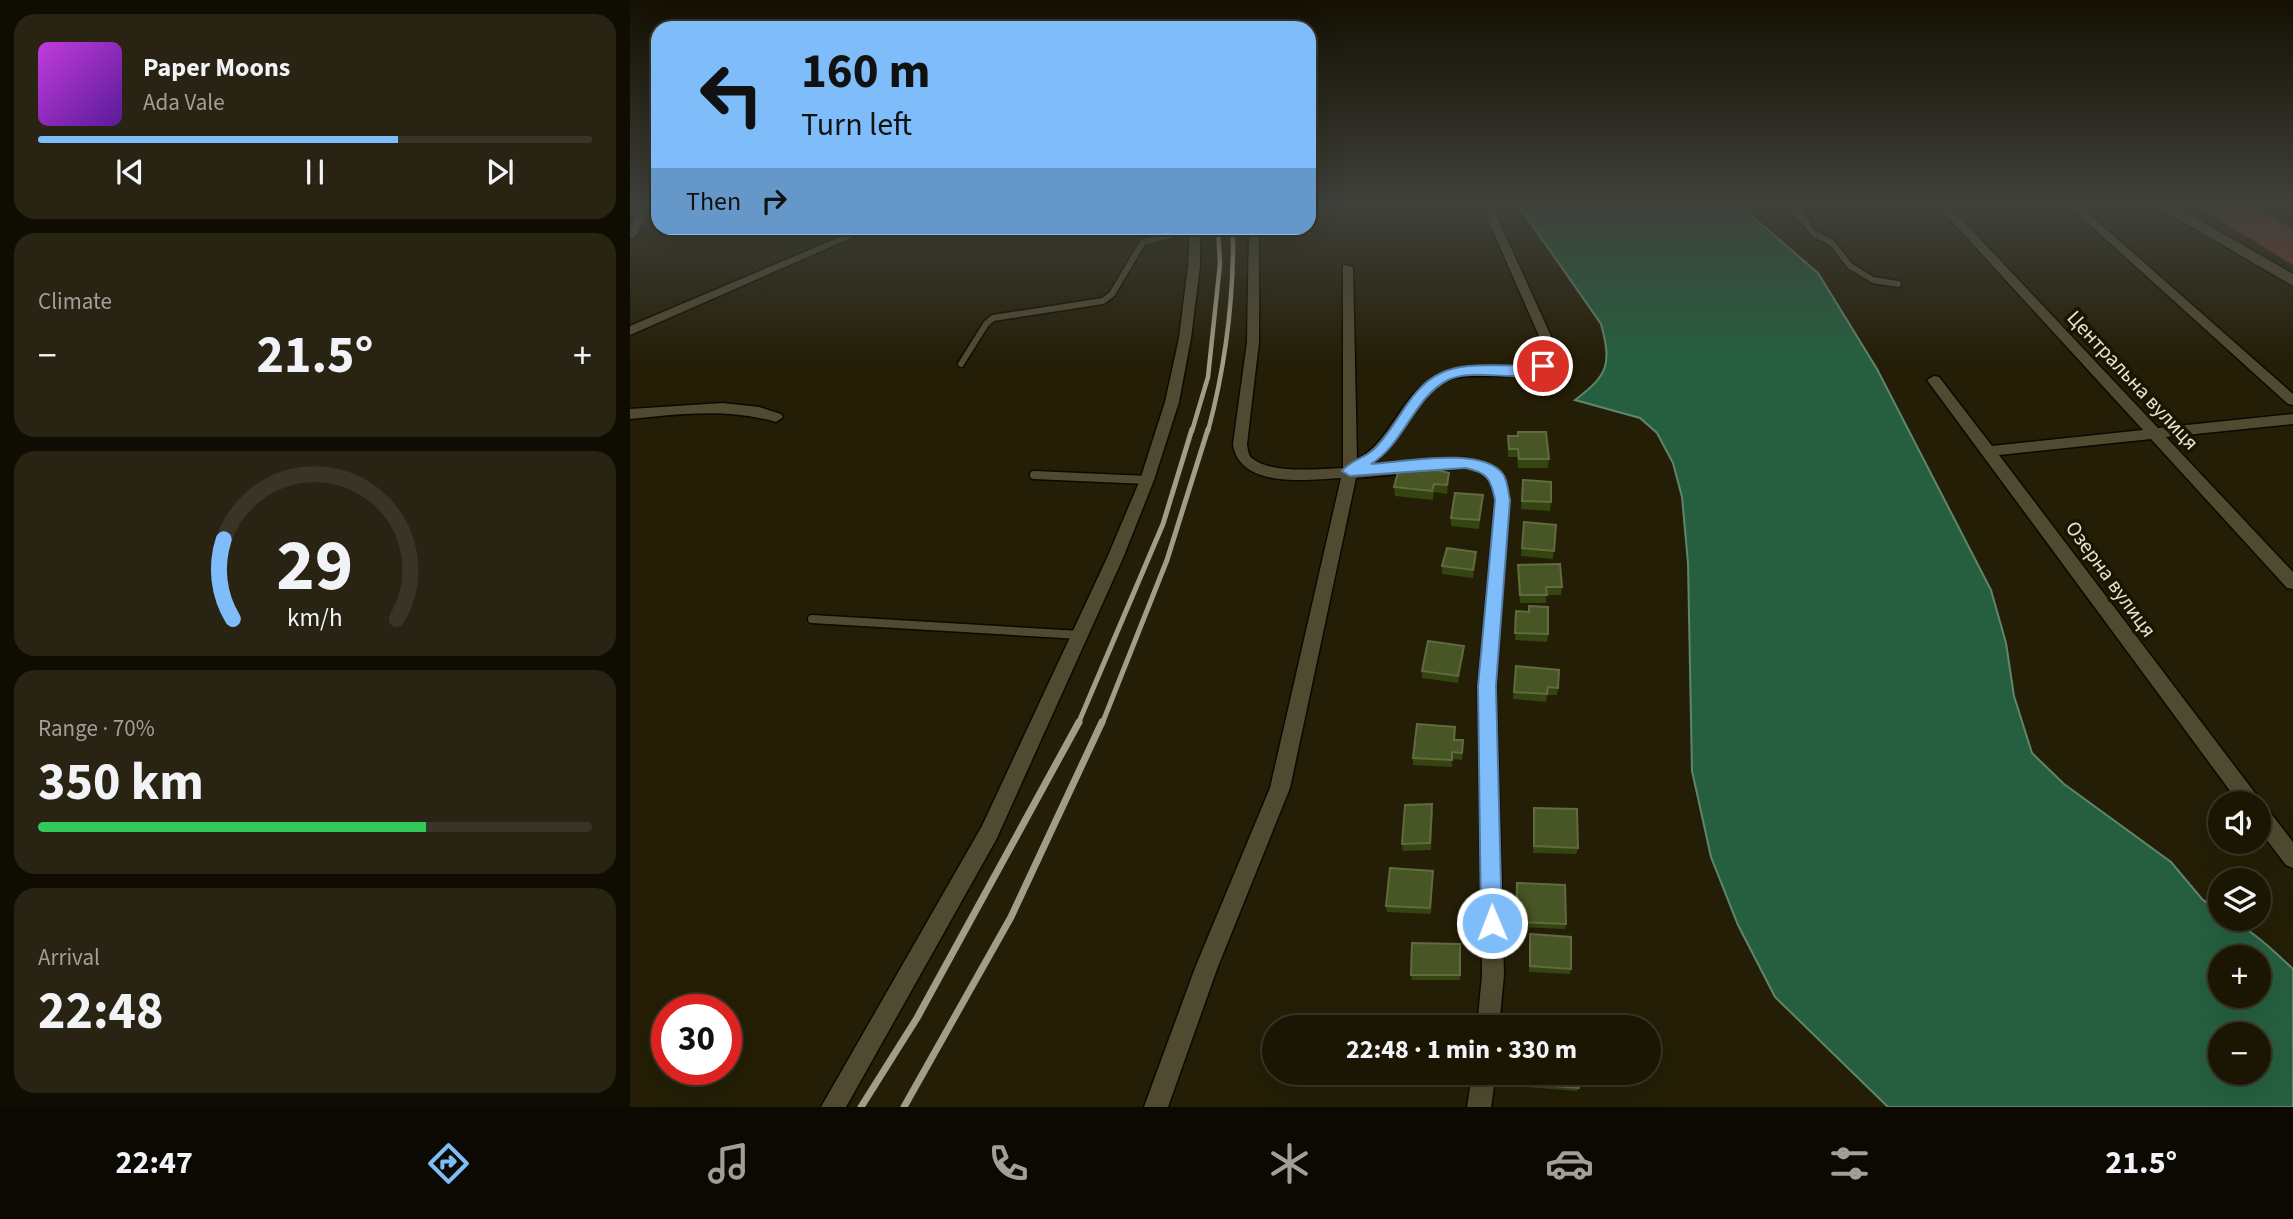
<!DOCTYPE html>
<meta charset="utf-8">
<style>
:root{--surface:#1b1604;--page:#282313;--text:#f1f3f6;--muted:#a09f9a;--line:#393526;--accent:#7fbdfa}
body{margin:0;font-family:"Source Sans 3",sans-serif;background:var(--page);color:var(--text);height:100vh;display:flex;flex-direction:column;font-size:26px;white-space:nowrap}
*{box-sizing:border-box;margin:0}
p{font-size:23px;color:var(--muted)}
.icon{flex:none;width:38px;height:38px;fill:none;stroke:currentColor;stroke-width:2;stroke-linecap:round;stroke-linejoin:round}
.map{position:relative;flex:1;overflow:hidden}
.details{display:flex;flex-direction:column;gap:14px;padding:14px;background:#0f0c02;width:630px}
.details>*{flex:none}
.banner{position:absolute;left:21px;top:21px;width:665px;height:214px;border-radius:21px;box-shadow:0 7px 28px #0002,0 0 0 2px var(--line);background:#7fbdfa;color:#111;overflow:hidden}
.fabs{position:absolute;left:1578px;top:791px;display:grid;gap:14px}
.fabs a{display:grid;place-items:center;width:63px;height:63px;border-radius:50%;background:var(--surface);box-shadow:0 7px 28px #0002,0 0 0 2px var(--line);font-size:35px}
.speed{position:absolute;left:21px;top:994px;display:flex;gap:14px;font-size:35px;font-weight:700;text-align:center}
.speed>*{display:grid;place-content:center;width:91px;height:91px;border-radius:50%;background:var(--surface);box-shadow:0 7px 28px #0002,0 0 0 2px var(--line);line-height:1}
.speed .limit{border:10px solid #d22;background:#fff;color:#111}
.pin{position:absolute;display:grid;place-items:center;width:60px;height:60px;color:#fff;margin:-30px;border:4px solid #fff;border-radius:50%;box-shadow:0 2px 7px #0007}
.me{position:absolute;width:77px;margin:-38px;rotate:359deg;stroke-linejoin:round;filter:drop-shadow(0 0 5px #0008)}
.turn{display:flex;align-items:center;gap:24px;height:147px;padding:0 35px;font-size:32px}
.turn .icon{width:91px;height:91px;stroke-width:2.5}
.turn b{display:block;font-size:49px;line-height:60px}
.then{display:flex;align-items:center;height:66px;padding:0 35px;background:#0003;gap:14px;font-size:26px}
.big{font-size:52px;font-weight:700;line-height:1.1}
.details .widget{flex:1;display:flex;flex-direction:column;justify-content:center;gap:10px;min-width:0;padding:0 24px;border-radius:21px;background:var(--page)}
.details .dial{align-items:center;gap:0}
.dial svg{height:182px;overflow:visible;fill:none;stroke:var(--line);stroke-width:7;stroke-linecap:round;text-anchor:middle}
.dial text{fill:var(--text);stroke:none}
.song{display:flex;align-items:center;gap:21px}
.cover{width:84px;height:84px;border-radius:10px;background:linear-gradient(135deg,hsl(290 70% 55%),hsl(270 70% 35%))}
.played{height:7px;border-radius:4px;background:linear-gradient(90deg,var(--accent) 65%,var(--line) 65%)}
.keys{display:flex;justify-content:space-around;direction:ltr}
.heat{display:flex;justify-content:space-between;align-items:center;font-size:38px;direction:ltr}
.charge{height:10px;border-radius:5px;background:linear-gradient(90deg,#34c759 70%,var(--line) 0)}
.trip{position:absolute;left:632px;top:1015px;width:399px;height:70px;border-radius:35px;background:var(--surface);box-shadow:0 7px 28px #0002,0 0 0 2px var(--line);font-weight:700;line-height:70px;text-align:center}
.tabs{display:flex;height:112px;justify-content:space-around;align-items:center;background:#0b0902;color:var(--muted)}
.tabs .icon{width:49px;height:49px}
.tabs .active{color:var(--accent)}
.tabs b{font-size:32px;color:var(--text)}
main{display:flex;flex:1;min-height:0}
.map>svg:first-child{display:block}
.forest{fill:#733c30}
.water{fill:#265f40;stroke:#5f866c;stroke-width:2;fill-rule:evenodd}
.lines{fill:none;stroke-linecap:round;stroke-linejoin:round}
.lane-far1-casing{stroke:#0d0800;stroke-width:9}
.lane-casing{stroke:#0d0800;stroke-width:11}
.street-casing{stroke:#0d0800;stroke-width:3}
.secondary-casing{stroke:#0d0800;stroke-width:3}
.lane-far1{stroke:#504a31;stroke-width:6}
.lane{stroke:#504a31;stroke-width:8}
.street{fill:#504a31;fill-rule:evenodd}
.secondary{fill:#504a31;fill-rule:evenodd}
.rail-far2{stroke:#a29d8b;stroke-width:4.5}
.rail-far1{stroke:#a29d8b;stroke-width:5}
.rail{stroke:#a29d8b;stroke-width:7}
.wall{fill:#35450f}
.shaded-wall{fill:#262e02}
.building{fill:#485524;stroke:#606b3f;stroke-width:2}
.route{fill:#7fbdfa;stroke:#537ba2;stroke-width:2}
.labels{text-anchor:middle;stroke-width:7;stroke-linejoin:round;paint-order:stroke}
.street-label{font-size:21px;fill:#e4e0d2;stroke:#1a1401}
</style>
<main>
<section class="details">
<div class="widget">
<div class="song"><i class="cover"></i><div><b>Paper Moons</b><p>Ada Vale</p></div></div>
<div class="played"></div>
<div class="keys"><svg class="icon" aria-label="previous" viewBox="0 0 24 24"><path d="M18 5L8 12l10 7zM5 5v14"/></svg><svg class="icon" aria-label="pause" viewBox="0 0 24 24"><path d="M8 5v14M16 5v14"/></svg><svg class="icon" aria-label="next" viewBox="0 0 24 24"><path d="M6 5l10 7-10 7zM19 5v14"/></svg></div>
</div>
<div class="widget"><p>Climate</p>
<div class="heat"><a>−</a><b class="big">21.5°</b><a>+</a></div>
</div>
<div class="widget dial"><svg viewBox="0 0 100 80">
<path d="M14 69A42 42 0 1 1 86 69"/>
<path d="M14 69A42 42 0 0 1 10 34" stroke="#7fbdfa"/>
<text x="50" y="56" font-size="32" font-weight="700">29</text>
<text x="50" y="72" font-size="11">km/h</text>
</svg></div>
<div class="widget"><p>Range · 70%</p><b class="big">350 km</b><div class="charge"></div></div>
<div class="widget"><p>Arrival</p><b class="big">22:48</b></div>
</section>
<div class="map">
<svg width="1663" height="1107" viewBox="0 0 1663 1107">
<rect width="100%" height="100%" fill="#241e06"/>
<path class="forest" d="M1567 206H1624L1663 229V265Z"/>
<path class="water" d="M889 206H1110L1188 273 1247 369 1361 590 1376 643 1384 696 1402 753 1434 784 1541 862 1572 899 1591 913V919C1612 919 1647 954 1663 969V1107H1258L1145 997 1108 925 1081 857 1062 771 1058 563 1052 497 1043 463 1027 433 1010 418 945 400C978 375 982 365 971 324ZM1591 957H1629V996H1591ZM1591 1034H1629V1073H1591Z"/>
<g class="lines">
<defs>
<path id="lane-far1" d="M1176 223 1183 233 1202 243 1220 266 1243 280 1268 284
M331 364 356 324 363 318 473 301 482 294 513 242 565 229"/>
<path id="lane" d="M404 475 517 480
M182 619 450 635"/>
<path id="street" d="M12 206H22L6 236 0 239V226Z
M852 206H862L925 345C940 389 845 371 823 378 783 392 774 445 739 466L835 458 856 463 867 469 876 484 879 500 866 686 874 975 869 1027H847L852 975 848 686 865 500C862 480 856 471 835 468L726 478 660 788 587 969 538 1107H514L565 968 640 788 711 478C678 480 609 489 603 444L617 342 619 228H629V342L617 444C618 450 618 456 623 459 642 474 689 469 713 468V265L723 267 727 460C761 441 770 397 804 377 838 357 880 378 914 359L913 345Z
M1158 206H1168L1181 223 1180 225H1172Z
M1308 206H1319L1528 428 1663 414V424L1536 437 1663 572V589L1657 588 1521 439 1369 455 1628 797 1630 805 1636 807 1663 842V868L1656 865 1629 830V803H1609L1297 380 1304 376 1309 377 1362 446 1513 430Z
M1439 206H1450L1663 394V405L1658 404Z
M231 228H244L0 335V326Z
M560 228H570V266L561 338 549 402 524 480 493 558 366 840 216 1107H191L352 826 477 558 510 480 535 402 549 338 558 266Z
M93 403 129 407 151 414 153 417 146 422C97 408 50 414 0 419V409Z
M842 1073H866L861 1107H837Z"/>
<path id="secondary" d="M1526 206H1545L1663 274V286Z"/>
</defs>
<use href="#lane-far1" class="lane-far1-casing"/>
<use href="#lane" class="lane-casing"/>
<use href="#street" class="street-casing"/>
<use href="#secondary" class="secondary-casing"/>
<use href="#lane-far1" class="lane-far1"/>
<use href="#lane" class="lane"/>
<use href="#street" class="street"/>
<use href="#secondary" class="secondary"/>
<path class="rail-far2" d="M562 431 578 377 590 264 588 228
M578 431C596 364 604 297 603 228"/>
<path class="rail-far1" d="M448 724 533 524 562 429
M472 724 537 560 578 429"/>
<path class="rail" d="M231 1107 287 1018 449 722
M274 1107 381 917 472 722"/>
</g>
<path class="wall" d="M878 436 919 459 918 468H888L887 457H878Z
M893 480 921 502 920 511 891 509Z
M819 481 817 494 804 492 803 500 765 496 764 487Z
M852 504 849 529 821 526V518Z
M894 522 926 525 923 559 891 556Z
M846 552V561L843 578 812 574V566Z
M888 565 932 587 931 595H916V603H890L888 573Z
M886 611 918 634 917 642 885 640Z
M834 654 828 683 792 678V671Z
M886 666 928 688 927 695H917L916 702 883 699Z
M824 740H833L832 760 822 759V767L783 765V758Z
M904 808 948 848 946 854 903 853Z
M803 811 801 850 773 851 772 844Z
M803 877 801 914 757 912 756 906Z
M887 883 936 924 935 929 886 927Z
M900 934 941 969 940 974 899 972Z
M830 944V980H782L781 975Z
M898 1073H949V1088L947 1091 897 1087Z"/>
<path class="shaded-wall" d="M819 473V481L817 494V485Z
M846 552V561L843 578V570Z
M834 646V654L828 683V676Z"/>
<path class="building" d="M888 432H916L919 459H889L888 449H879L878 436H888Z
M796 467 819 473 817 485 804 484 802 491 764 487 769 469 795 471Z
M893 480 921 482V502L892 501Z
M825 493 853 495 849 520 821 518Z
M894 522 926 525 924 551 892 548Z
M817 548 846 552 843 570 812 566Z
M930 564 932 587H916L917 595H890L888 565Z
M899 606 918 607V634L885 633 886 611 899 612Z
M798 641 834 646 828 676 792 671Z
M886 666 929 670 928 688 918 687 917 694 884 692Z
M787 724 825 727 824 740H833L832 753 822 752V760L783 758Z
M802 804 800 843 772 844 775 805Z
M904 808 947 809 948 848 904 846Z
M760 868 803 871 800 908 756 906Z
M887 883 935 885 936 924 886 922Z
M900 934 941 937V969L900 966Z
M782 943 830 944V975H781Z
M899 1073H949V1088L898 1084Z"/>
<linearGradient id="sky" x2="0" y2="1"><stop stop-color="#141003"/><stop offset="0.57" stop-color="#3f413b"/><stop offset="1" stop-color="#3f413b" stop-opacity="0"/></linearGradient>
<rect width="1663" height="361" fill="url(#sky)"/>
<path class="route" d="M913 362 920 366C898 387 846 366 818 380 784 397 774 444 741 464 774 462 852 446 873 474 878 481 878 493 880 500L866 686 872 923 869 931 862 934 854 931 851 923 848 686 865 500C861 479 857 472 835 468L720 476 712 471C720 461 734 458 743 450 768 427 779 387 811 373 842 358 881 371 913 362Z"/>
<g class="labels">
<g class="street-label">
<text transform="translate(1503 380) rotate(47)" y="7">Центральна вулиця</text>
<text transform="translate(1481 579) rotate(54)" y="7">Озерна вулиця</text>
</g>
</g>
</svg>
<div class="fabs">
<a><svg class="icon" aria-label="sound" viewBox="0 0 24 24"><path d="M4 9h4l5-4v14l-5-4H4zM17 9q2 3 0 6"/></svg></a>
<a><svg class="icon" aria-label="layers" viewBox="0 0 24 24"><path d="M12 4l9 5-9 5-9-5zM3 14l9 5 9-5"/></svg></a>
<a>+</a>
<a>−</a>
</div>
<div class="speed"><div class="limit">30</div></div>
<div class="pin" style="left:913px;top:366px;background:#d93025"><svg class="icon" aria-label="arrive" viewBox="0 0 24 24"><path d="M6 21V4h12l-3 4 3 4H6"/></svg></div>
<svg class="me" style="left:862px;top:923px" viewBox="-20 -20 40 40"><circle r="17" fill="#7fbdfa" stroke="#fff" stroke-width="3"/><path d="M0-11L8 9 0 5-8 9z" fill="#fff"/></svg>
<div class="trip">22:48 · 1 min · 330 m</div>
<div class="banner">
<div class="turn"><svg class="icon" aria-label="left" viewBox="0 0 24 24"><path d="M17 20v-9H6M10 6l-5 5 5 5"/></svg><div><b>160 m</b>Turn left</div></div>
<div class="then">Then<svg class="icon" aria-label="right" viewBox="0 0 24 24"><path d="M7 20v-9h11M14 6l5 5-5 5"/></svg></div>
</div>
</div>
</main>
<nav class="tabs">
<b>22:47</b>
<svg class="icon active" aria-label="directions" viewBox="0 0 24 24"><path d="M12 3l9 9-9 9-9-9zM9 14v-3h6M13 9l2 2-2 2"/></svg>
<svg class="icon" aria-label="music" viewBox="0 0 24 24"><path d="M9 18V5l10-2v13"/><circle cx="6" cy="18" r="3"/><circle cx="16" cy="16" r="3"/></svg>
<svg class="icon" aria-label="phone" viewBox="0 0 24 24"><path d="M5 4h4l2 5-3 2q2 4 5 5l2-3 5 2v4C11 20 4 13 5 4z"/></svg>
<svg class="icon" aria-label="climate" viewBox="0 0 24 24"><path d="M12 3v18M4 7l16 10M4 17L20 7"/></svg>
<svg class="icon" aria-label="car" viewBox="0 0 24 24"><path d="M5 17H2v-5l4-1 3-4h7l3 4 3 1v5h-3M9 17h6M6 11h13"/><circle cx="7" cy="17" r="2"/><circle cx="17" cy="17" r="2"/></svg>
<svg class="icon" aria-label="filters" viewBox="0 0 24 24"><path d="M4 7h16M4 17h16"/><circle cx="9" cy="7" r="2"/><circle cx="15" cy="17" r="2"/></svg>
<b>21.5°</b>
</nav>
